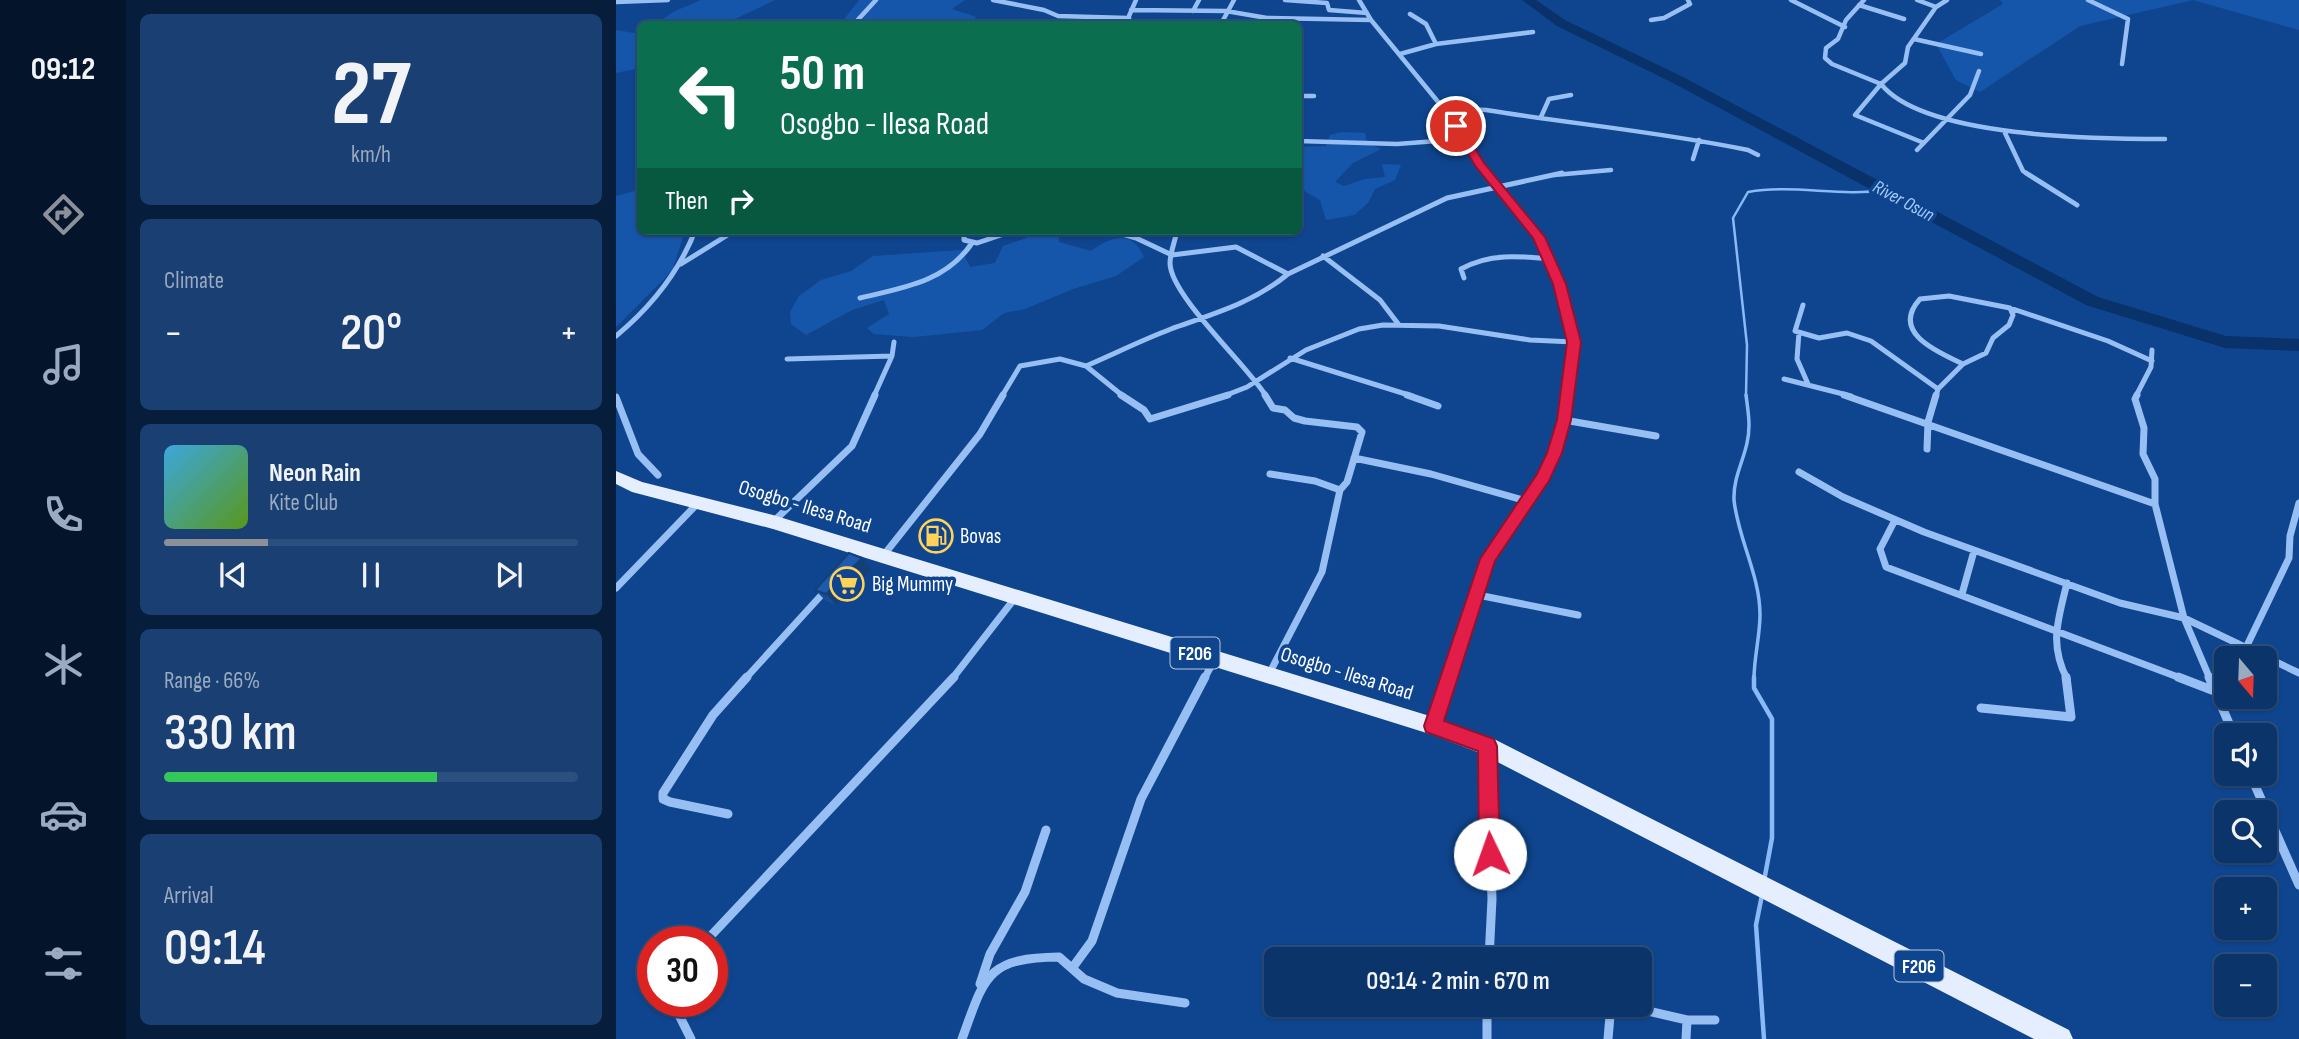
<!DOCTYPE html>
<meta charset="utf-8">
<style>
:root{--surface:#0b346b;--page:#193f73;--text:#f1f3f6;--muted:#9aaac1;--line:#2b4f7e;--accent:#8c9099}
body{margin:0;font-family:"Sofia Sans Condensed",sans-serif;background:var(--page);color:var(--text);height:100vh;display:flex;flex-direction:column;font-size:26px;white-space:nowrap}
*{box-sizing:border-box;margin:0}
p{font-size:23px;color:var(--muted)}
.icon{flex:none;width:38px;height:38px;fill:none;stroke:currentColor;stroke-width:2;stroke-linecap:round;stroke-linejoin:round}
.map{position:relative;flex:1;overflow:hidden}
.side{display:flex;flex-direction:column;gap:14px;padding:14px;background:#061d3b;width:490px}
.side>*{flex:none}
.guide{position:absolute;left:21px;top:21px;width:665px;height:214px;border-radius:10px;box-shadow:0 2px 5px #0004,0 0 0 2px var(--line);background:#0b6e4f;color:#fff;overflow:hidden}
.needle{width:46px;rotate:161deg}
.controls{position:absolute;left:1598px;top:646px;display:grid;gap:14px}
.controls a{display:grid;place-items:center;width:63px;height:63px;border-radius:10px;background:var(--surface);box-shadow:0 2px 5px #0004,0 0 0 2px var(--line);font-size:35px}
.speed{position:absolute;left:21px;top:926px;display:flex;gap:14px;font-size:35px;font-weight:700;text-align:center}
.speed>*{display:grid;place-content:center;width:91px;height:91px;border-radius:50%;background:var(--surface);box-shadow:0 2px 5px #0004,0 0 0 2px var(--line);line-height:1}
.speed .limit{border:10px solid #d22;background:#fff;color:#111}
.pin{position:absolute;display:grid;place-items:center;width:60px;height:60px;color:#fff;margin:-30px;border:4px solid #fff;border-radius:50%;box-shadow:0 2px 7px #0007}
.me{position:absolute;width:77px;margin:-38px;rotate:357deg;stroke-linejoin:round;filter:drop-shadow(0 0 5px #0008)}
.turn{display:flex;align-items:center;gap:24px;height:147px;padding:0 28px;font-size:32px}
.turn .icon{width:91px;height:91px;stroke-width:2.5}
.turn b{display:block;font-size:49px;line-height:60px}
.then{display:flex;align-items:center;height:66px;padding:0 28px;background:#0003;gap:14px;font-size:26px}
.big{font-size:52px;font-weight:600;line-height:1.1}
.side .card{flex:1;display:flex;flex-direction:column;justify-content:center;gap:10px;min-width:0;padding:0 24px;border-radius:10px;background:var(--page)}
.side .dial{align-items:center;gap:0}
.dial b{font-size:91px;line-height:1}
.song{display:flex;align-items:center;gap:21px}
.cover{width:84px;height:84px;border-radius:10px;background:linear-gradient(135deg,hsl(200 70% 55%),hsl(90 70% 35%))}
.played{height:7px;border-radius:4px;background:linear-gradient(90deg,var(--accent) 25%,var(--line) 25%)}
.keys{display:flex;justify-content:space-around;direction:ltr}
.heat{display:flex;justify-content:space-between;align-items:center;font-size:38px;direction:ltr}
.charge{height:10px;border-radius:5px;background:linear-gradient(90deg,#34c759 66%,var(--line) 0)}
.trip{position:absolute;left:648px;top:947px;width:388px;height:70px;border-radius:10px;background:var(--surface);box-shadow:0 2px 5px #0004,0 0 0 2px var(--line);font-weight:600;line-height:70px;text-align:center}
main{display:flex;flex:1;min-height:0}
.tabs{display:flex;flex-direction:column;width:126px;justify-content:space-around;align-items:center;background:#04152b;color:var(--muted)}
.tabs .icon{width:49px;height:49px}
.tabs .selected{color:var(--accent)}
.tabs b{font-size:32px;color:var(--text)}
.map>svg:first-child{display:block}
.green{fill:#1656aa}
.lines{fill:none;stroke-linecap:round;stroke-linejoin:round}
.stream-far2{stroke:#89baf7;stroke-width:2.5}
.stream-far1{stroke:#89baf7;stroke-width:3.5}
.stream{stroke:#89baf7;stroke-width:4.5}
.river{fill:#09316a;fill-rule:evenodd}
.street-far3{stroke:#98bff3;stroke-width:4.5}
.street-far2{stroke:#98bff3;stroke-width:5}
.street-far1{stroke:#98bff3;stroke-width:7}
.street{stroke:#98bff3;stroke-width:9}
.primary{fill:#e4eeff;fill-rule:evenodd}
.wall{fill:#184e96}
.shaded-wall{fill:#14407a}
.building{fill:#1c5baf;stroke:#14407a;stroke-width:2}
.route{fill:#e11d48;stroke:#92132f;stroke-width:2}
.labels{text-anchor:middle;stroke-width:7;stroke-linejoin:round;paint-order:stroke}
.far-water-label{font-size:19px;font-style:italic;fill:#a4cafa;stroke:#0f458f}
.shield{fill:#0f458f;stroke:#b7c7dd;stroke-width:2}
.shield-label{font-size:19px;font-weight:bold;fill:#fff}
.street-label{font-size:21px;fill:#fff;stroke:#0f458f}
.poi-label{font-size:21px;fill:#fff;stroke:#0f458f;text-anchor:start}
</style>
<main>
<nav class="tabs">
<b>09:12</b>
<svg class="icon selected" aria-label="directions" viewBox="0 0 24 24"><path d="M12 3l9 9-9 9-9-9zM9 14v-3h6M13 9l2 2-2 2"/></svg>
<svg class="icon" aria-label="music" viewBox="0 0 24 24"><path d="M9 18V5l10-2v13"/><circle cx="6" cy="18" r="3"/><circle cx="16" cy="16" r="3"/></svg>
<svg class="icon" aria-label="phone" viewBox="0 0 24 24"><path d="M5 4h4l2 5-3 2q2 4 5 5l2-3 5 2v4C11 20 4 13 5 4z"/></svg>
<svg class="icon" aria-label="climate" viewBox="0 0 24 24"><path d="M12 3v18M4 7l16 10M4 17L20 7"/></svg>
<svg class="icon" aria-label="car" viewBox="0 0 24 24"><path d="M5 17H2v-5l4-1 3-4h7l3 4 3 1v5h-3M9 17h6M6 11h13"/><circle cx="7" cy="17" r="2"/><circle cx="17" cy="17" r="2"/></svg>
<svg class="icon" aria-label="filters" viewBox="0 0 24 24"><path d="M4 7h16M4 17h16"/><circle cx="9" cy="7" r="2"/><circle cx="15" cy="17" r="2"/></svg>
</nav>
<section class="side">
<div class="card dial"><b>27</b><p>km/h</p></div>
<div class="card"><p>Climate</p>
<div class="heat"><a>−</a><b class="big">20°</b><a>+</a></div>
</div>
<div class="card">
<div class="song"><i class="cover"></i><div><b>Neon Rain</b><p>Kite Club</p></div></div>
<div class="played"></div>
<div class="keys"><svg class="icon" aria-label="previous" viewBox="0 0 24 24"><path d="M18 5L8 12l10 7zM5 5v14"/></svg><svg class="icon" aria-label="pause" viewBox="0 0 24 24"><path d="M8 5v14M16 5v14"/></svg><svg class="icon" aria-label="next" viewBox="0 0 24 24"><path d="M6 5l10 7-10 7zM19 5v14"/></svg></div>
</div>
<div class="card"><p>Range · 66%</p><b class="big">330 km</b><div class="charge"></div></div>
<div class="card"><p>Arrival</p><b class="big">09:14</b></div>
</section>
<div class="map">
<svg width="1683" height="1039" viewBox="0 0 1683 1039">
<rect width="100%" height="100%" fill="#0f458f"/>
<path class="green" d="M85 0H159L109 24H39L59 11Z
M243 0H349L336 9 360 17 355 24H227L229 18Z
M1384 0H1683V30L1577 0 1464 26 1364 92 1340 80 1320 44 1387 4Z
M0 30 24 34V68L0 73Z
M726 132 749 133 751 143 765 149 737 163 719 182 728 186 749 179 769 177 766 164 785 165 779 180 759 189 752 203 738 215 710 220 704 200 683 188V147L710 146 714 135Z
M19 191 24 194V231H69L56 271 0 327V196Z
M415 231H443V242L475 251C496 236 515 229 528 257L500 276 457 289 409 309 388 313 366 330 298 337 258 334 251 328 273 314 268 300 236 310 190 335 175 324 174 312 183 296 205 280 235 271 257 256 346 250 354 267 379 263 387 246 410 238Z"/>
<g class="lines">
<path class="stream-far2" d="M1130 396 1131 345 1117 218 1132 192C1178 184 1223 197 1269 190"/>
<path class="stream-far1" d="M1130 395C1132 411 1135 426 1131 443 1127 462 1117 479 1118 500 1122 539 1144 575 1144 615 1144 636 1138 657 1138 679"/>
<path class="stream" d="M1138 677V688L1156 719V838L1148 881
M1146 895 1140 925 1148 1039"/>
<path class="river" d="M906 0H920L949 20 1067 77 1482 297 1610 336 1683 339V351L1609 348 1470 305 1057 83 941 26Z"/>
<path class="street-far3" d="M377 0 428 10 442 16 512 18
M669 0 711 3 713 10 751 13
M743 0 755 20 832 114 872 175
M1175 0 1229 27
M1248 0 1230 20 1222 39 1210 48 1209 58 1216 64 1265 84 1239 115 1308 143
M1301 0 1320 7
M1331 0 1320 7 1292 47 1289 63 1265 84C1308 138 1483 139 1549 139
M1472 0 1512 19 1506 64
M0 2 52 0
M1243 5 1288 19
M515 10 610 11 651 18 755 20
M577 11 583 0
M794 14 810 24 820 44
M1035 20 1048 18 1074 4 1072 0
M238 24 260 0
M513 24V16L520 0
M605 24 618 0
M1298 39 1365 54
M784 54 820 44 917 32
M682 96H698
M832 114 849 109 870 110C957 124 1045 132 1132 150L1142 155
M925 117 933 99 955 95
M1389 133 1407 171 1413 175
M682 141 781 144 848 139
M1301 150 1354 95 1363 71
M1077 159 1083 140
M938 175 995 170"/>
<path class="street-far2" d="M870 173 923 237 944 284 958 342 951 396
M1410 173 1461 205
M348 231V240L361 243 397 231
M496 231 520 238 556 255 620 247 672 274
M561 231C559 241 554 253 554 263 554 295 631 365 650 396
M707 256 764 300 783 325
M65 264 118 231
M848 278 845 269C873 253 903 256 934 259
M1333 296 1394 308 1397 315 1393 325 1377 338 1370 353 1347 364C1324 353 1273 333 1304 299Z
M244 298C286 288 330 282 356 243
M1187 305 1179 331 1203 338 1231 333 1255 341 1322 389
M1394 308 1492 341 1536 361
M1183 332 1181 359 1192 384
M0 336C35 307 62 274 79 231
M674 358 796 396
M171 359 276 356
M470 366C498 354 526 340 555 329 597 314 637 303 672 274L831 198 946 173
M1168 379 1235 396
M258 396 276 356 278 342
M386 396 404 366 444 359 470 366 507 396
M608 396 631 387 690 350 743 329 767 325 823 326 914 340 958 342
M1320 396 1322 389 1347 364
M1520 396 1535 367 1536 350"/>
<path class="street-far1" d="M505 395 528 410 534 419 612 395
M649 395 657 408 669 410 678 418 689 421 741 427 746 432 731 482 724 490 706 572 652 676
M791 395 822 406
M1228 395 1539 504
M1521 395 1519 399 1528 428 1527 454 1539 479V504L1568 618 1594 679
M0 397 22 454 42 475
M948 420 1040 436
M1311 449 1312 422 1320 395
M738 458 815 474 910 501
M1183 472 1227 497 1308 532 1504 603 1568 618 1683 673
M654 474 699 481 724 490
M1279 520 1264 549 1270 567 1567 679
M157 522 236 446 259 395
M267 556 364 434 387 395
M1451 583C1442 620 1433 644 1451 679
M0 588 82 503
M1346 594 1358 551
M862 595 962 615
M1625 658 1673 558 1674 536 1683 503
M129 679 210 590
M336 679 399 598
M588 679 599 659
M832 679 872 559 927 477 939 453 951 395"/>
<path class="street" d="M1562 677 1601 692
M1593 677 1618 735
M1602 692 1610 680
M1365 708 1455 717 1450 677
M817 725 833 677
M871 750 876 899 873 959
M1634 774 1683 885
M112 814 54 802 47 799V793L97 715 131 677
M89 942 338 677
M457 967 476 941 525 799 589 677
M364 984 374 954 409 892 430 830
M56 1001 75 1039
M871 1004V1039
M1001 1004 1071 1020H1099
M346 1039C369 976 370 958 443 957L468 979 501 993 569 1003
M992 1039 995 1004
M1070 1039 1071 1020"/>
<path class="primary" d="M0 471 26 482 157 515 817 717 878 739 1453 1030 1457 1039H1418L864 753 817 735 157 529 16 492 0 484Z"/>
</g>
<path class="wall" d="M256 570 220 605 210 601 199 590Z"/>
<path class="shaded-wall" d="M246 558 256 570 220 605 210 594Z"/>
<path class="building" d="M233 553 246 558 210 594 199 590Z"/>
<path class="route" d="M836 124H844L868 163 929 237 950 284 965 342 955 420 946 453 933 481 879 561 828 721 878 739 881 746 884 854 881 861 874 864 866 861 863 854 862 751 810 732 808 726 864 559 921 474 931 453 941 420 951 342 937 284 917 238 860 167 835 126Z"/>
<defs>
<symbol id="fuel-ring" viewBox="-11 -11 22 22"><circle r="9.5" fill="#0f458f" stroke="#ffd25a" stroke-width="1.5"/><path d="M-5.5-6h7V0h2V4h1.3V-2.5L3-4.5l.8-.8L6-3V5H2.5V1h-1V6h-7ZM-4.2-4.7v3.2H.2V-4.7Z" fill="#ffd25a"/></symbol>
<symbol id="supermarket-ring" viewBox="-11 -11 22 22"><circle r="9.5" fill="#0f458f" stroke="#ffd25a" stroke-width="1.5"/><path d="M-6-5.5h2.5l.6 2H6L4.5 2H-2.5L-4.4-4H-6ZM-1.5 3.2a1.3 1.3 0 1 0 .1 0ZM3 3.2a1.3 1.3 0 1 0 .1 0Z" fill="#ffd25a"/></symbol>
</defs>
<g fill-rule="evenodd">
<use href="#fuel-ring" x="301" y="517" width="38" height="38"/>
<use href="#supermarket-ring" x="212" y="565" width="38" height="38"/>
</g>
<g class="labels">
<g class="far-water-label">
<text transform="translate(1288 200) rotate(28)" y="7">River Osun</text>
</g>
<g class="shield">
<rect x="554.5" y="637.5" width="49" height="31" rx="5"/>
<rect x="1278.5" y="950.5" width="49" height="31" rx="5"/>
</g>
<g class="shield-label">
<text x="579" y="660">F206</text>
<text x="1303" y="973">F206</text>
</g>
<g class="street-label">
<text transform="translate(189 506) rotate(17)" y="7">Osogbo - Ilesa Road</text>
<text transform="translate(731 673) rotate(17)" y="7">Osogbo - Ilesa Road</text>
</g>
<g class="poi-label">
<text x="344" y="543">Bovas</text>
<text x="256" y="591">Big Mummy</text>
</g>
</g>
</svg>
<div class="controls">
<a><svg class="needle" viewBox="-14 -14 28 28"><path d="M0-13l5 13h-10z" fill="#e53935"/><path d="M0 13l5-13h-10z" fill="#9aaac1"/></svg></a>
<a><svg class="icon" aria-label="sound" viewBox="0 0 24 24"><path d="M4 9h4l5-4v14l-5-4H4zM17 9q2 3 0 6"/></svg></a>
<a><svg class="icon" aria-label="search" viewBox="0 0 24 24"><circle cx="10" cy="10" r="6"/><path d="M15 15l6 6"/></svg></a>
<a>+</a>
<a>−</a>
</div>
<div class="speed"><div class="limit">30</div></div>
<div class="pin" style="left:840px;top:126px;background:#d93025"><svg class="icon" aria-label="arrive" viewBox="0 0 24 24"><path d="M6 21V4h12l-3 4 3 4H6"/></svg></div>
<svg class="me" style="left:874px;top:854px" viewBox="-20 -20 40 40"><circle r="19" fill="#fff"/><path d="M0-13L10 11 0 6-10 11z" fill="#e11d48"/></svg>
<div class="trip">09:14 · 2 min · 670 m</div>
<div class="guide">
<div class="turn"><svg class="icon" aria-label="left" viewBox="0 0 24 24"><path d="M17 20v-9H6M10 6l-5 5 5 5"/></svg><div><b>50 m</b>Osogbo - Ilesa Road</div></div>
<div class="then">Then<svg class="icon" aria-label="right" viewBox="0 0 24 24"><path d="M7 20v-9h11M14 6l5 5-5 5"/></svg></div>
</div>
</div>
</main>
